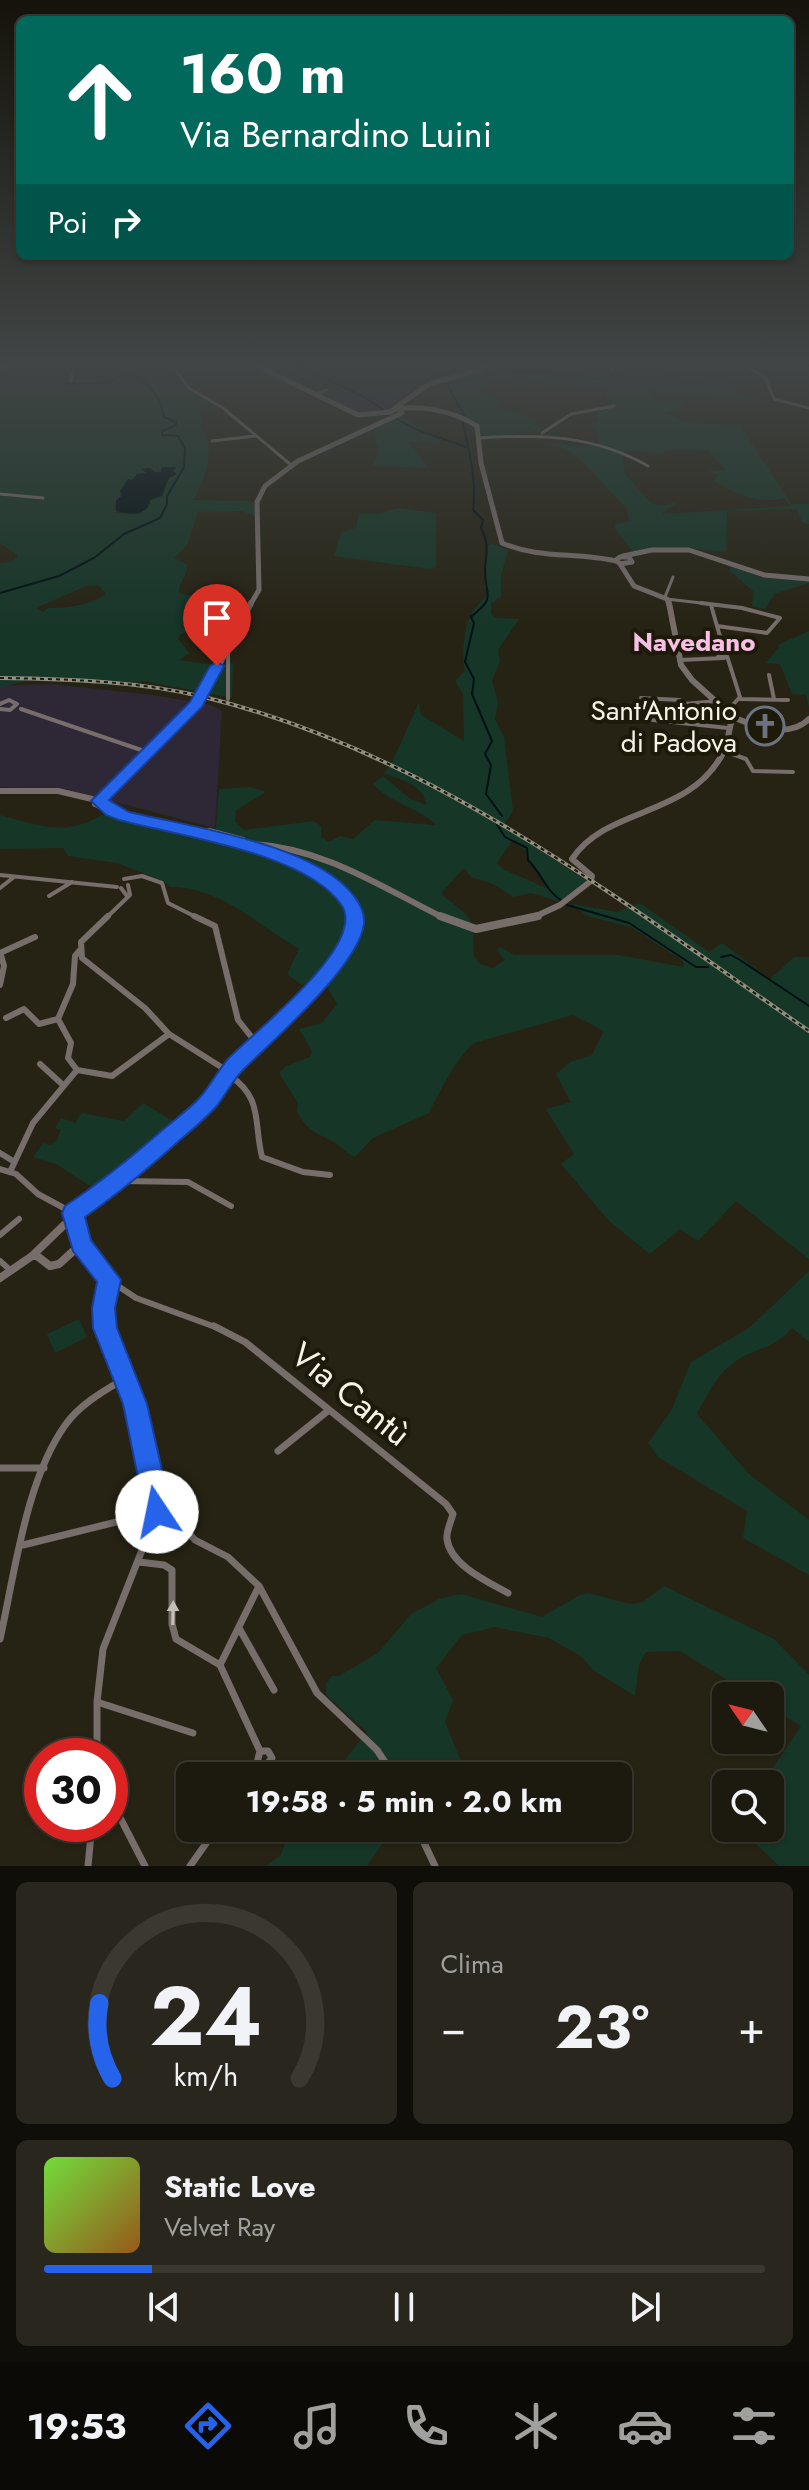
<!DOCTYPE html>
<html lang="it">
<meta charset="utf-8">
<style>
:root{--surface:#1c1a0f;--page:#29271d;--text:#f1f3f6;--muted:#a0a19e;--line:#3a382f;--accent:#2563eb}
body{margin:0;font-family:Jost,sans-serif;background:var(--page);color:var(--text);height:100vh;display:flex;flex-direction:column;font-size:30px;white-space:nowrap}
*{box-sizing:border-box;margin:0}
p{font-size:26px;color:var(--muted)}
.icon{flex:none;width:44px;height:44px;fill:none;stroke:currentColor;stroke-width:2;stroke-linecap:round;stroke-linejoin:round}
.map{position:relative;height:1866px;overflow:hidden}
.panel{display:flex;flex-direction:column;gap:16px;padding:16px;background:#0f0e08;flex:1}
.panel>*{flex:none}
.guide{position:absolute;left:16px;top:16px;width:778px;height:244px;border-radius:12px;box-shadow:0 2px 6px #0004,0 0 0 2px var(--line);background:#00695c;color:#fff;overflow:hidden}
.needle{width:52px;rotate:305deg}
.tools{position:absolute;left:712px;top:1682px;display:grid;gap:16px}
.tools a{display:grid;place-items:center;width:72px;height:72px;border-radius:12px;background:var(--surface);box-shadow:0 2px 6px #0004,0 0 0 2px var(--line);font-size:40px}
.speed{position:absolute;left:24px;top:1738px;display:flex;gap:16px;font-size:40px;font-weight:700;text-align:center}
.speed>*{display:grid;place-content:center;width:104px;height:104px;border-radius:50%;background:var(--surface);box-shadow:0 2px 6px #0004,0 0 0 2px var(--line);line-height:1}
.speed .limit{border:12px solid #d22;background:#fff;color:#111}
.pin{position:absolute;display:grid;place-items:center;width:68px;height:68px;color:#fff;margin:-82px -34px;border-radius:50% 50% 50% 0;rotate:-45deg;box-shadow:0 0 8px #0007}
.pin .icon{rotate:45deg}
.me{position:absolute;width:88px;margin:-44px;rotate:349deg;stroke-linejoin:round;filter:drop-shadow(0 0 6px #0008)}
.turn{display:flex;align-items:center;gap:28px;height:168px;padding:0 32px;font-size:36px}
.turn .icon{width:104px;height:104px;stroke-width:2.5}
.turn b{display:block;font-size:56px;line-height:68px}
.then{display:flex;align-items:center;height:76px;padding:0 32px;background:#0003;gap:16px;font-size:30px}
.big{font-size:60px;font-weight:700;line-height:1.1}
.panel .widget{flex:1;display:flex;flex-direction:column;justify-content:center;gap:12px;min-width:0;padding:0 28px;border-radius:12px;background:var(--page)}
.panel .dial{align-items:center;gap:0}
.dial svg{height:208px;overflow:visible;fill:none;stroke:var(--line);stroke-width:7;stroke-linecap:round;text-anchor:middle}
.dial text{fill:var(--text);stroke:none}
.song{display:flex;align-items:center;gap:24px}
.cover{width:96px;height:96px;border-radius:12px;background:linear-gradient(135deg,hsl(100 70% 55%),hsl(30 70% 35%))}
.played{height:8px;border-radius:4px;background:linear-gradient(90deg,var(--accent) 15%,var(--line) 15%)}
.keys{display:flex;justify-content:space-around;direction:ltr}
.heat{display:flex;justify-content:space-between;align-items:center;font-size:44px;direction:ltr}
.panel .tiles{flex:1;display:grid;gap:16px;grid-template-columns:1fr 1fr}
.widget:last-child{grid-column:span 2}
.trip{position:absolute;left:176px;top:1762px;width:456px;height:80px;border-radius:12px;background:var(--surface);box-shadow:0 2px 6px #0004,0 0 0 2px var(--line);font-weight:700;line-height:80px;text-align:center}
.tabs{display:flex;height:128px;justify-content:space-around;align-items:center;background:#0b0a06;color:var(--muted)}
.tabs .icon{width:56px;height:56px}
.tabs .selected{color:var(--accent)}
.tabs b{font-size:36px;color:var(--text)}
.map>svg:first-child{display:block}
.industrial{fill:#2e2736}
.green{fill:#163628;fill-rule:evenodd}
.water{fill:#001115}
.lines{fill:none;stroke-linecap:round;stroke-linejoin:round}
.stream{stroke:#001115;stroke-width:2}
.minor-far3{stroke:#776d6b;stroke-width:3}
.minor-far2{stroke:#776d6b;stroke-width:4}
.minor-far1{stroke:#776d6b;stroke-width:6}
.minor{stroke:#776d6b;stroke-width:7}
.tertiary-far2{stroke:#776d6b;stroke-width:5}
.tertiary-far1{stroke:#776d6b;stroke-width:6}
.tertiary{stroke:#776d6b;stroke-width:8}
.rail-casing{stroke:#918f82;stroke-width:4}
.rail{stroke:#1d1a0a;stroke-width:2;stroke-dasharray:4;stroke-linecap:butt}
.tertiary-bridge{stroke:#776d6b;stroke-width:6}
.oneway{fill:#c3beb7}
.route{fill:#2563eb;stroke:#184099;stroke-width:2}
.labels{text-anchor:middle;stroke-width:8;stroke-linejoin:round;paint-order:stroke}
.far-quarter-label{font-size:26px;font-weight:bold;fill:#f8c0e5;stroke:#1d1a0a}
.poi-label{font-size:28px;fill:#f6f4e9;stroke:#1d1a0a;text-anchor:end}
.near-street-label{font-size:34px;fill:#f6f4e9;stroke:#1d1a0a}
</style>
<div class="map">
<svg width="809" height="1866" viewBox="0 0 809 1866">
<rect width="100%" height="100%" fill="#262314"/>
<path class="industrial" d="M311 366H452L399 399 384 412 359 415 289 372Z
M52 684 153 695 211 705 222 711 215 828 65 789 0 787V686Z"/>
<path class="green" d="M14 366H170L175 367 194 390 220 405 200 413 204 422 200 425C217 445 206 481 193 500L252 501 260 518 242 511 198 512 187 545 174 558 188 565C187 575 178 584 179 593L245 607 225 634 190 631 181 634 178 639 190 653 179 660 215 665 233 663 232 698 143 681 121 686 33 679 0 688V563L10 562 19 556 0 543V369ZM166 471 169 478C160 493 150 500 140 514L117 513 114 506C122 497 121 488 128 479L133 480 137 474ZM98 585 106 594C90 606 64 608 48 608L43 612 36 608 86 586Z
M457 366H523L593 373 630 366H671L669 378 695 386 717 379 730 381 736 393 765 400 687 398 653 390 650 394 660 403 688 399 682 407 665 413 689 423 740 425 791 504H809V524L803 523 796 509 727 511 726 552 686 548 633 552 615 528V525L629 521 626 507C606 490 590 464 567 450 561 446 550 445 543 443L598 446 596 430 590 425 598 420 595 408 609 407 604 391 533 383 520 386 495 382 477 391 495 396 500 402 494 406 538 420 532 424 548 430 483 437 479 425 462 415 444 387 449 373ZM674 450 709 451 726 470 707 471 719 475 713 480C733 493 759 505 784 498L791 506 661 514 678 502 661 506 651 503 625 474 622 453 628 451 659 453Z
M399 416 442 439 439 443 408 442 429 468 373 466 378 451 373 428Z
M398 508 436 513V567L430 569 334 556 341 532 356 528 359 514H378Z
M490 543 508 550 501 576V596L491 604V614L496 618 519 619 498 650 500 661 492 681 498 702 495 719 504 737 513 811 503 826 588 882 561 902 531 893 513 897 493 884 471 877 464 868 442 892 443 896C476 921 473 916 474 956L480 964 493 968 505 960 497 950 500 947 515 955H618L684 967 683 961 631 927 587 916 575 907 574 904 617 912 640 903 709 952 722 943 770 979 794 957H809V1259L736 1201 698 1241 680 1229 650 1254 610 1222 561 1164 574 1154 546 1109 571 1102 556 1074 570 1062 592 1055 604 1031 573 1015 474 1043C456 1058 439 1093 429 1113L373 1138 355 1157C345 1153 341 1145 332 1141 315 1132 306 1130 297 1111L298 1103 279 1073 286 1066 310 1057 312 1051 299 1029 322 1023 337 1004 320 975 302 985 287 974 299 949C257 925 222 887 170 887L164 881 117 863 68 856 63 848 0 849V815C38 825 65 837 102 815L215 840 219 789 250 787 266 792 236 810 235 821 244 830 314 821 321 826V837L329 842 340 836 353 839 375 820 435 825C424 809 390 804 373 784L383 776 409 798 426 805C425 785 399 779 383 773L391 765 419 702 421 715 464 741 463 694 455 681 465 671C461 657 464 628 471 615 474 608 483 601 487 594L484 587C491 575 480 557 490 543ZM512 841 526 851C528 866 542 873 546 888L503 869 497 863Z
M730 564 760 577 809 581V583L774 594 765 609 752 606 753 591 730 571Z
M809 631V708L806 695 792 694 780 664 766 663 779 647 778 645Z
M143 1103 178 1124 119 1178 109 1184 110 1179 103 1180 99 1192 56 1164 33 1157 43 1143 51 1145 57 1140 61 1130 55 1128 61 1118 75 1123 82 1113 124 1121Z
M809 1271V1342L792 1328C774 1349 761 1346 739 1359 719 1371 707 1394 697 1414L749 1474 809 1520V1575L743 1538 747 1511 658 1457 648 1443 671 1411 691 1362 749 1328Z
M79 1319 87 1337 55 1353 47 1334Z
M664 1586 774 1639 809 1675V1866H779L740 1828H770V1784H762L801 1726 770 1707V1696H753L680 1651 646 1652 639 1665 635 1696 593 1670 582 1657 549 1638 495 1627 462 1635 436 1668 453 1700 445 1722 467 1776H332L367 1732 326 1695V1684L332 1676H339L378 1653 411 1614 439 1599 461 1594 542 1617 580 1595 588 1593 630 1604 643 1602Z
M291 1828H393L367 1866H266L281 1855Z"/>
<path class="water" d="M162 467H176L173 471 177 474 169 478 162 496 150 500C149 515 131 516 116 511V500L122 496 120 491 128 479 132 480 137 474 146 473 142 469 150 468 155 472H161Z"/>
<g class="lines">
<path class="stream" d="M69 366 66 384 109 383 137 366
M297 366C326 381 358 390 383 410
M451 373 459 366
M447 384 500 372 547 371 595 379 649 366
M447 384 465 417
M397 419 415 429 466 447
M462 420C469 449 477 481 473 510L483 520 481 528C491 549 485 552 485 572 486 599 496 596 471 617L474 623 465 662 474 679 472 694 492 741 485 754 491 765 486 794 502 816
M0 593 59 576 94 558 124 534 160 518 167 504V496L184 467 185 448 178 436 162 435V431L176 425V422L164 417C161 397 148 382 130 373
M496 823 505 837 527 848 528 860C542 874 545 890 562 901
M567 905 629 923 696 967H708
M721 957 731 955 740 960 809 1006"/>
<path class="minor-far3" d="M172 366 189 388 223 408 290 464
M610 366 613 371
M747 366 766 379 774 399 809 408
M0 368 11 366
M71 381 74 366
M315 394 327 390
M542 433 571 414 614 406
M480 438C540 434 594 435 648 466
M212 441 255 436
M0 494 43 498
M665 597 673 577
M667 599 718 605"/>
<path class="minor-far2" d="M701 603 742 608 780 618 767 633 717 626
M711 605 725 654
M228 650V699
M722 653 726 655V657H718Z
M727 656 740 697 728 710
M680 660 724 658
M769 675 774 699
M641 698 680 700 684 704 718 701
M739 699 788 700
M0 704 9 700 17 704 10 710 0 709
M21 709 147 752
M644 719 728 728
M724 751 746 759 753 771 793 772
M0 875 117 887
M124 879 142 876 162 883 168 903 198 918
M0 888 14 877
M121 888 127 896
M49 896 72 882
M106 918 130 895 128 885"/>
<path class="minor-far1" d="M108 916 81 942 82 958 145 1008 169 1034 229 1072
M194 916 215 926 238 1020 257 1044
M0 953 35 937
M0 985 4 966 1 955
M6 1018 24 1009 39 1024 58 1019
M40 1064 63 1085
M77 1070 68 1058 71 1043 58 1019 73 984 75 956 80 950
M77 1070 112 1076 169 1034
M228 1074C264 1099 253 1120 262 1157L303 1172 330 1175
M0 1153 13 1161
M0 1169 16 1174 38 1194 73 1213
M10 1172 33 1123 77 1070
M120 1181 188 1182 231 1206
M0 1235 19 1219
M81 1245 109 1280 103 1316 107 1328
M0 1261 10 1270
M109 1280 136 1298 218 1328"/>
<path class="minor" d="M106 1326 122 1376
M214 1326 245 1342 446 1504 453 1514C451 1522 446 1531 447 1539 450 1565 488 1582 508 1593
M126 1381 135 1404 156 1497 195 1540 228 1557 259 1586 317 1693 377 1750 394 1776
M278 1451 329 1410
M0 1468H44
M23 1545 157 1512
M139 1562 164 1565 172 1570V1624L176 1639 220 1665 260 1751
M239 1628 274 1690
M0 1639C15 1572 26 1479 66 1424 79 1406 100 1393 119 1382
M220 1665 259 1586
M97 1702 193 1733
M260 1751H268L272 1758 264 1768 257 1763Z
M97 1756V1702L103 1649 157 1512 163 1506
M271 1762 293 1776
M253 1776 259 1766
M110 1798 145 1866
M417 1828 435 1866
M88 1866 92 1824
M190 1866 217 1828"/>
<path class="tertiary-far2" d="M257 366 358 415 391 412
M395 408 429 384 492 366
M387 412C415 402 453 411 477 426L481 463 502 543C539 559 576 552 616 561
M623 556 652 550H689L764 575 809 579
M620 557H629L632 562 620 564 616 560Z
M620 564 634 586 667 599 669 605
M250 605 259 590 257 502 265 486 298 461 402 413"/>
<path class="tertiary-far1" d="M669 603 681 665 692 680 733 717
M205 692 251 603
M733 717C756 727 789 739 809 719
M0 791H58L92 799
M99 800 197 704
M95 804C105 808 114 813 124 816 174 832 348 853 354 918
M209 831 243 840
M252 844C324 848 381 887 444 918
M532 918 560 905 591 881 592 876 572 859C607 806 689 818 723 753 729 742 728 729 733 717"/>
<path class="tertiary" d="M440 916 476 929 538 916
M32 1256H37L50 1266 59 1264 81 1244 74 1211C121 1180 166 1144 206 1104 217 1092 224 1077 235 1065 266 1032 358 963 354 916
M0 1278 32 1256 64 1225 74 1221"/>
<defs>
<path id="rail" d="M0 678C68 679 138 681 204 697 432 753 619 900 809 1031"/>
</defs>
<use href="#rail" class="rail-casing"/>
<use href="#rail" class="rail"/>
<path class="tertiary-bridge" d="M197 704 205 692"/>
</g>
<defs><path id="oneway-solid" d="M-6-.8H1V-3.2L6.5 0L1 3.2V.8H-6Z" transform="scale(2)"/></defs>
<use class="oneway" href="#oneway-solid" transform="translate(173 1613) rotate(-89)"/>
<linearGradient id="sky" x2="0" y2="1"><stop stop-color="#15130b"/><stop offset="0.58" stop-color="#414545"/><stop offset="1" stop-color="#414545" stop-opacity="0"/></linearGradient>
<rect width="809" height="627" fill="url(#sky)"/>
<path class="route" d="M217 662 224 666 202 707 109 800 129 812C191 827 315 844 354 896 360 903 365 914 364 924 359 965 275 1039 245 1068 233 1079 226 1095 216 1107 205 1119 192 1130 180 1140 149 1168 119 1193 85 1217L91 1240 121 1280 115 1308 117 1328 147 1404 165 1483 176 1506 167 1521 157 1525 148 1521 144 1512 148 1504 140 1487 123 1404 93 1328 92 1308 97 1282 73 1251 62 1213 65 1206C101 1182 133 1156 166 1127 178 1117 192 1107 202 1095 211 1084 218 1071 227 1060 251 1034 367 946 342 906 308 853 178 836 119 820L106 815 91 801 190 702 210 666Z"/>
<defs>
<symbol id="church-ring" viewBox="-11 -11 22 22"><circle r="9.5" fill="#1d1a0a" stroke="#6b7280" stroke-width="1.5"/><path d="M-1.2-6h2.4v3.5h3.3v2.4h-3.3V6h-2.4V-.1h-3.3v-2.4h3.3Z" fill="#6b7280"/></symbol>
</defs>
<g fill-rule="evenodd">
<use href="#church-ring" x="743" y="704" width="44" height="44"/>
</g>
<g class="labels">
<g class="far-quarter-label">
<text x="694" y="651">Navedano</text>
</g>
<g class="poi-label">
<text x="737" y="720">Sant'Antonio<tspan x="737" dy="32">di Padova</tspan></text>
</g>
<g class="near-street-label">
<text transform="translate(351 1394) rotate(39)" y="12">Via Cantù</text>
</g>
</g>
</svg>
<div class="tools">
<a><svg class="needle" viewBox="-14 -14 28 28"><path d="M0-13l5 13h-10z" fill="#e53935"/><path d="M0 13l5-13h-10z" fill="#a0a19e"/></svg></a>
<a><svg class="icon" aria-label="search" viewBox="0 0 24 24"><circle cx="10" cy="10" r="6"/><path d="M15 15l6 6"/></svg></a>
</div>
<div class="speed"><div class="limit">30</div></div>
<div class="pin" style="left:217px;top:666px;background:#d93025"><svg class="icon" aria-label="arrive" viewBox="0 0 24 24"><path d="M6 21V4h12l-3 4 3 4H6"/></svg></div>
<svg class="me" style="left:157px;top:1512px" viewBox="-20 -20 40 40"><circle r="19" fill="#fff"/><path d="M0-13L10 11 0 6-10 11z" fill="#2563eb"/></svg>
<div class="trip">19:58 · 5 min · 2.0 km</div>
<div class="guide">
<div class="turn"><svg class="icon" aria-label="ahead" viewBox="0 0 24 24"><path d="M12 20V5M6 11l6-6 6 6"/></svg><div><b>160 m</b>Via Bernardino Luini</div></div>
<div class="then">Poi<svg class="icon" aria-label="right" viewBox="0 0 24 24"><path d="M7 20v-9h11M14 6l5 5-5 5"/></svg></div>
</div>
</div>
<section class="panel">
<div class="tiles">
<div class="widget dial"><svg viewBox="0 0 100 80">
<path d="M14 69A42 42 0 1 1 86 69"/>
<path d="M14 69A42 42 0 0 1 9 40" stroke="#2563eb"/>
<text x="50" y="56" font-size="32" font-weight="700">24</text>
<text x="50" y="72" font-size="11">km/h</text>
</svg></div>
<div class="widget"><p>Clima</p>
<div class="heat"><a>−</a><b class="big">23°</b><a>+</a></div>
</div>
<div class="widget">
<div class="song"><i class="cover"></i><div><b>Static Love</b><p>Velvet Ray</p></div></div>
<div class="played"></div>
<div class="keys"><svg class="icon" aria-label="previous" viewBox="0 0 24 24"><path d="M18 5L8 12l10 7zM5 5v14"/></svg><svg class="icon" aria-label="pause" viewBox="0 0 24 24"><path d="M8 5v14M16 5v14"/></svg><svg class="icon" aria-label="next" viewBox="0 0 24 24"><path d="M6 5l10 7-10 7zM19 5v14"/></svg></div>
</div>
</div>
</section>
<nav class="tabs">
<b>19:53</b>
<svg class="icon selected" aria-label="directions" viewBox="0 0 24 24"><path d="M12 3l9 9-9 9-9-9zM9 14v-3h6M13 9l2 2-2 2"/></svg>
<svg class="icon" aria-label="music" viewBox="0 0 24 24"><path d="M9 18V5l10-2v13"/><circle cx="6" cy="18" r="3"/><circle cx="16" cy="16" r="3"/></svg>
<svg class="icon" aria-label="phone" viewBox="0 0 24 24"><path d="M5 4h4l2 5-3 2q2 4 5 5l2-3 5 2v4C11 20 4 13 5 4z"/></svg>
<svg class="icon" aria-label="climate" viewBox="0 0 24 24"><path d="M12 3v18M4 7l16 10M4 17L20 7"/></svg>
<svg class="icon" aria-label="car" viewBox="0 0 24 24"><path d="M5 17H2v-5l4-1 3-4h7l3 4 3 1v5h-3M9 17h6M6 11h13"/><circle cx="7" cy="17" r="2"/><circle cx="17" cy="17" r="2"/></svg>
<svg class="icon" aria-label="filters" viewBox="0 0 24 24"><path d="M4 7h16M4 17h16"/><circle cx="9" cy="7" r="2"/><circle cx="15" cy="17" r="2"/></svg>
</nav>
